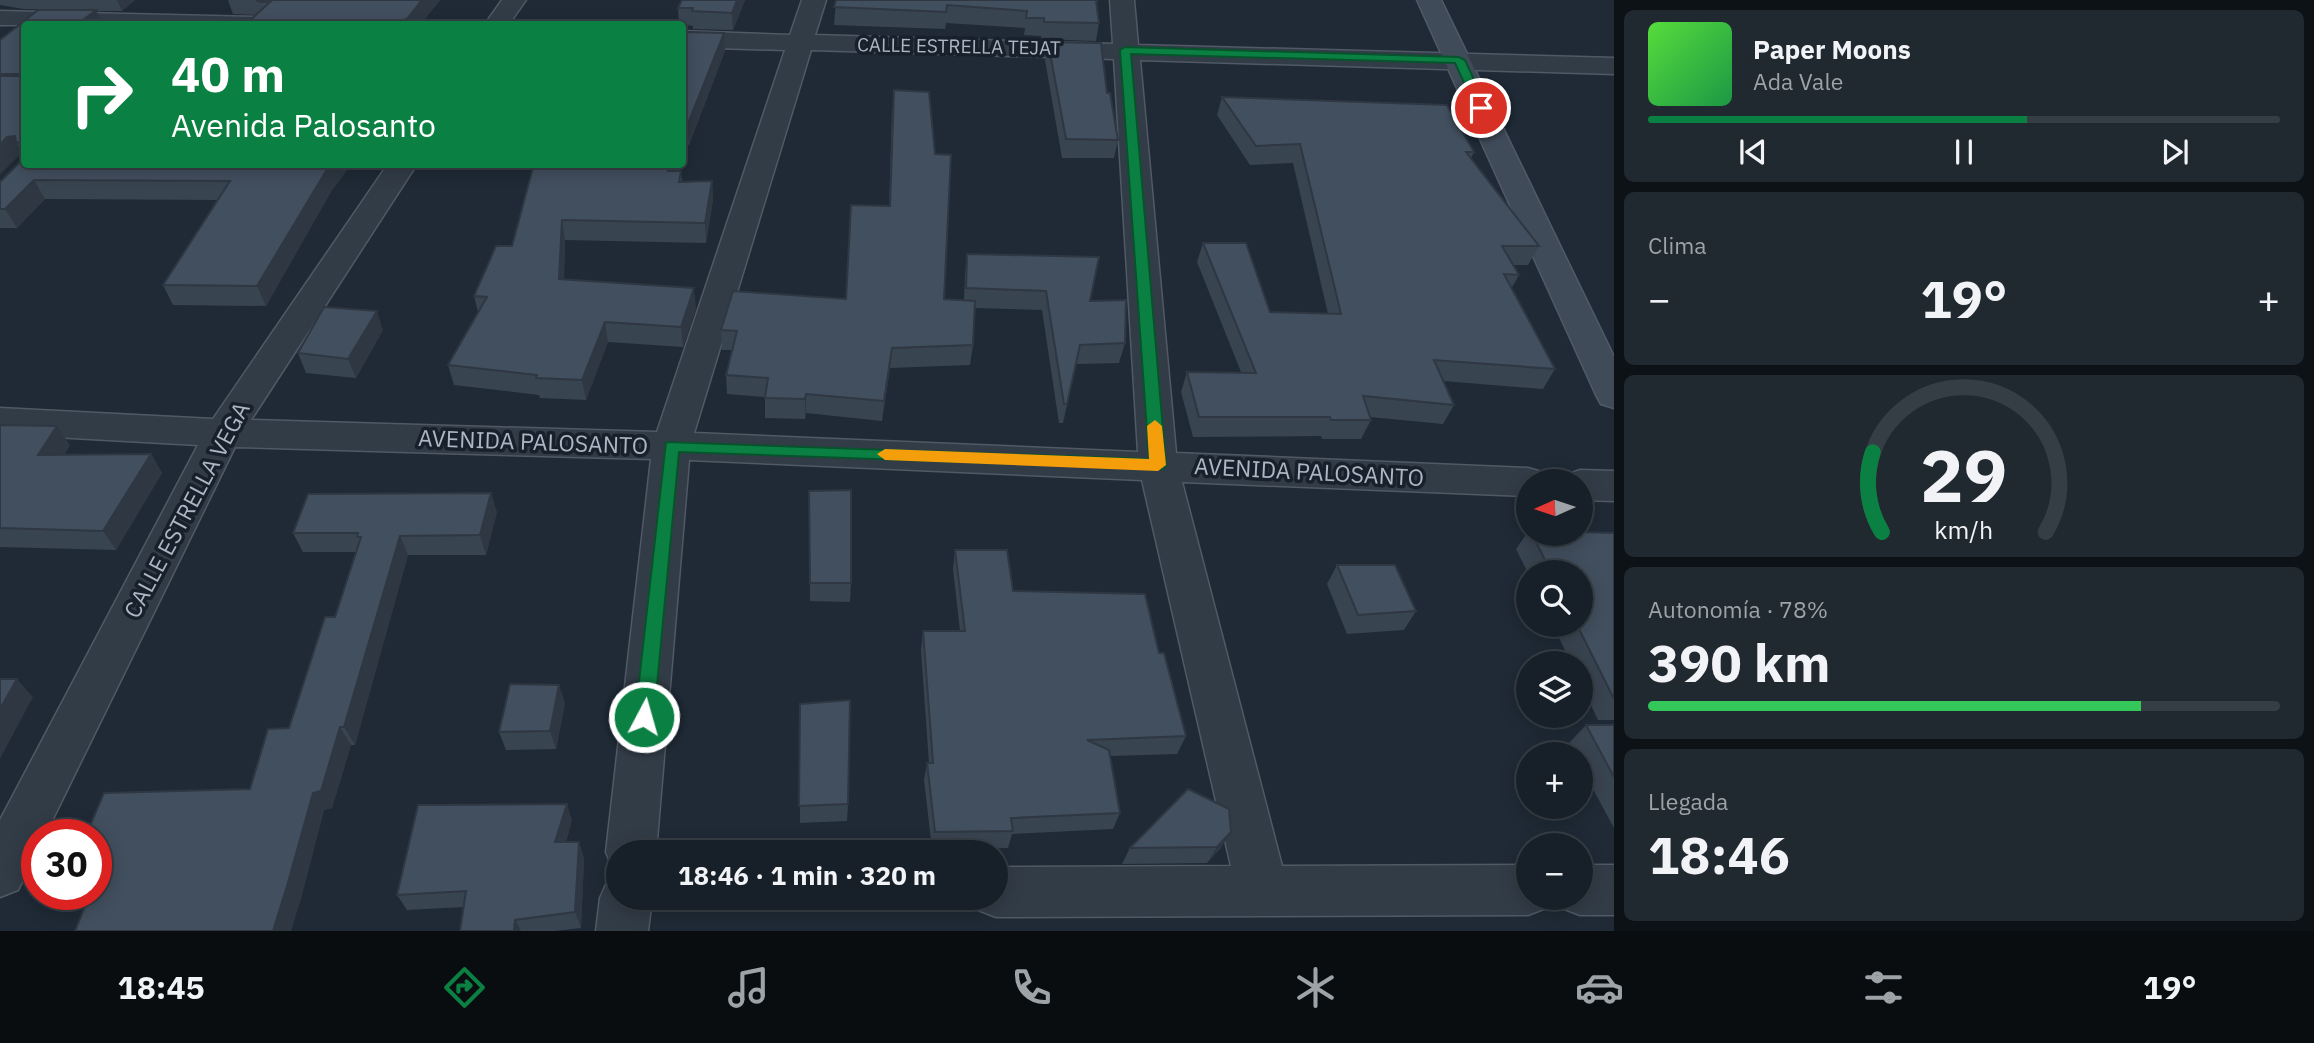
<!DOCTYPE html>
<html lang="es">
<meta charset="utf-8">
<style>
:root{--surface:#172028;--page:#202830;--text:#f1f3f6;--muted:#9ea3a8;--line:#363e45;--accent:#0b8043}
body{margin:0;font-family:"IBM Plex Sans",sans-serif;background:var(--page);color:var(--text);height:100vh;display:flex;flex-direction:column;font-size:26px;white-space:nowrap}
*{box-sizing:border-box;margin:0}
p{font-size:23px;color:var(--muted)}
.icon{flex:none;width:38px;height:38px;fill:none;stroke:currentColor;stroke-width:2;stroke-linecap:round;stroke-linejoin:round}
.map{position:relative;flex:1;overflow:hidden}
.side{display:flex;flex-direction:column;gap:10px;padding:10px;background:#0d1216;width:700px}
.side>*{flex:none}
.banner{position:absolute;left:21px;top:21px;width:665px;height:147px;border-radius:7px;box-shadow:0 4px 18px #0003,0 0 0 2px var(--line);background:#0b8043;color:#fff;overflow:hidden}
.needle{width:46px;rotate:267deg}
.tools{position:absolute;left:1516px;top:469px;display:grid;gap:14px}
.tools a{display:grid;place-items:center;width:77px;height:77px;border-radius:50%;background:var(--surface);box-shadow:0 4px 18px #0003,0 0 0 2px var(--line);font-size:35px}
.speed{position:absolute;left:21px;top:819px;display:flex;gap:14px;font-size:35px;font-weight:700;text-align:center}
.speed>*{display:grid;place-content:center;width:91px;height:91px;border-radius:50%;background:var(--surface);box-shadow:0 4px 18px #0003,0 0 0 2px var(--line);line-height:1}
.speed .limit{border:10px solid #d22;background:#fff;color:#111}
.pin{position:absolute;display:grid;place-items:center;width:60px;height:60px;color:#fff;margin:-30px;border:4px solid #fff;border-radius:50%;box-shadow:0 2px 7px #0007}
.me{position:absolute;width:77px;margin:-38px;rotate:6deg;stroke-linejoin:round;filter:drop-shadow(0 0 5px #0008)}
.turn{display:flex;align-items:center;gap:24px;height:147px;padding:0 35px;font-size:32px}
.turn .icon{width:91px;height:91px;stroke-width:2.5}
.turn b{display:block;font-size:49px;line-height:60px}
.big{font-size:52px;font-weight:700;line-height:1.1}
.side .widget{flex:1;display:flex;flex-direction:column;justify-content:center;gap:10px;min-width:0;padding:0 24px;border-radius:10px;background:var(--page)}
.side .dial{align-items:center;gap:0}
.dial svg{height:182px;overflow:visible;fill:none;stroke:var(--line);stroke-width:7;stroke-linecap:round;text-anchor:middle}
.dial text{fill:var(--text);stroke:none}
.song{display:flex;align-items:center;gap:21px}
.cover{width:84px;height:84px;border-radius:10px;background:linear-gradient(135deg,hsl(110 70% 55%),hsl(140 70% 35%))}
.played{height:7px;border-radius:4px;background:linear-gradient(90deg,var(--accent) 60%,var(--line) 60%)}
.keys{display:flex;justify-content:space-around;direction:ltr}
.heat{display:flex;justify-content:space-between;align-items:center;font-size:38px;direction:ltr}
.charge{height:10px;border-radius:5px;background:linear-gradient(90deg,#34c759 78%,var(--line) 0)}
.trip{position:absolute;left:606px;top:840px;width:402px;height:70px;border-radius:35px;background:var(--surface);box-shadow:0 4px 18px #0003,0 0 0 2px var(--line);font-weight:700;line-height:70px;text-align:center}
.tabs{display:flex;height:112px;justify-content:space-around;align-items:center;background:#090d10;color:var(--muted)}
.tabs .icon{width:49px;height:49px}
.tabs .on{color:var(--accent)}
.tabs b{font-size:32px;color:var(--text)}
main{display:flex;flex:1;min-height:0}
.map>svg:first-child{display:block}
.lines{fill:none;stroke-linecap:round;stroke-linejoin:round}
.street-casing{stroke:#505965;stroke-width:3}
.secondary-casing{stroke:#505965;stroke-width:3}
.street{fill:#323c47;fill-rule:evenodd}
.secondary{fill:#404b5a;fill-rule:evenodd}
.wall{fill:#394451}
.shaded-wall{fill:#2e3742}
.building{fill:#424f5e;stroke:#2e3742;stroke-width:2}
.route{fill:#0b8043;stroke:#07532c;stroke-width:2}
.slow{fill:#f59e0b}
.labels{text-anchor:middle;stroke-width:7;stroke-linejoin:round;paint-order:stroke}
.far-street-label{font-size:19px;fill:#acb6c4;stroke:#18212b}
.street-label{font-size:23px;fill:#acb6c4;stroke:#18212b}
</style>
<main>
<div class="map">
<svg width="1614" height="931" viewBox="0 0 1614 931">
<rect width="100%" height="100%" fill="#1f2a36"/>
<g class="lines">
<defs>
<path id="street" d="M502 0H526L509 24H485Z
M802 0H826L815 35 1113 44 1110 0H1134L1138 45 1614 58V74L1140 60 1176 453 1528 468 1542 472 1547 481H1528V496L1182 482 1282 866 1528 865V898H1551L1546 908 1528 915 996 917 978 910 973 898H996V867L1231 866 1142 480 689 460 656 852H618V871L613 869 606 852 651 459 235 447 45 835H37V851L18 890 0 897V820L198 445 0 434V408L213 419 388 164H417L251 420 657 432 785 50 682 47V31L790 35ZM811 50 1114 59 1138 452 694 433Z
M0 11 255 17 264 19 267 24 0 25Z
M1580 470 1614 471V501L1580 500V481H1563L1566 475Z
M1580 865H1614V915H1580L1562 908 1557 898H1580Z
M618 876V898H652L648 931H596L600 898 608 880Z"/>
<path id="secondary" d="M1417 0H1441L1614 357V408L1601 404 1596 395Z"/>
</defs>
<use href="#street" class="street-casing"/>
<use href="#secondary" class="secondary-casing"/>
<use href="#street" class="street"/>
<use href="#secondary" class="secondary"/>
</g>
<path class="wall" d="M0 0H135L122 11H96L102 24H24V158L23 155 18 156 0 174V40L38 10H61L24 9 0 5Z
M228 0H440L421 24H246L256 15 233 14Z
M682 0H745L733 30 693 29V26L679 24 678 8Z
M836 0H1098L1097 4 1099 23 1096 41 1042 39 1041 36 1024 35 1025 28 946 23 945 29 834 25Z
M724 33 725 51 689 145 682 143V45Z
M1048 42 1107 93 1118 140 1114 158H1062L1045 60Z
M1222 97 1474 152 1471 158 1539 246 1528 265H1513L1519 275 1511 289 1555 369 1543 389 1443 381 1454 405 1443 424 1370 417 1371 420 1361 439H1322L1321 436 1193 437 1181 392 1187 372H1241L1197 262 1203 243 1270 312 1328 314 1293 163 1250 165 1217 115Z
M892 108 944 299 964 300 965 273 967 254 1090 301 1125 343 1119 363 1076 364 1063 423H1059L1042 310 975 308 973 345 970 365 890 368 882 421 806 413 805 419 765 418V397L727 394 726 375 732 350H722L721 330 846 299 889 206Z
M24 158 347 170 332 190 266 306 173 305 163 285 218 200 45 199 17 228H0V182Z
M455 164H674L673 171H681L682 181H712L713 200 706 243 565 240 564 279 696 308 683 347 608 342 586 400 540 398 539 395 454 385 448 365 478 312 474 296 512 246 533 167 456 168Z
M383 330 356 378 306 373 298 353Z
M0 425 70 445 64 455 151 454 162 473 116 550 0 547Z
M809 491 851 583 850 602 810 601Z
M497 512 486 555H408L355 745H351L332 808 324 810 300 902 96 865V835L250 789 289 728 335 617 356 552H303L293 533Z
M1528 532V534L1614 533V720H1598L1580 682V663H1571L1553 625H1580V572H1528V573L1516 549Z
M955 550 1013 591 1159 653 1186 736 1177 754 1110 756 1120 813 1113 829 1012 834 1008 848 932 849 924 780 927 763H929L921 650 923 631H960L953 569Z
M1337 565 1416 611 1404 630 1347 634 1327 584Z
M565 703 556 749 506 750 499 732Z
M800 704 848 804 847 821 800 823Z
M1586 725H1614V828L1580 765V754H1575L1569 743Z
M1188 789 1221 848 1207 863 1122 864 1130 848Z
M572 820 566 842H579L584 859 581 928 554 931H460L464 907 407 910 397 895Z"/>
<path class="shaded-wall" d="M117 0H135L122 11Z
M422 0H440L421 24H390Z
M737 0H745L733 30 732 13Z
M96 10 102 24H78Z
M724 33 725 51 689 145 687 126Z
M24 70V85L19 74Z
M15 136 16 142 23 155 18 156 0 174V145L7 137Z
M331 164H345L347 170 332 190 266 306 257 286 326 171Z
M669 164H674L669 190 668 171Z
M34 180 45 199 17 228 5 209Z
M712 181 713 200 706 243 705 223Z
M562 220 565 240 563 298 559 279Z
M694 288 696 308 683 347 681 327Z
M377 311 383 330 356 378 348 359Z
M605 322 608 342 586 400 582 380Z
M892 348 890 368 882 421 884 401Z
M806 394V413L805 419V399Z
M57 426 70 445 52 475 38 455Z
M151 454 162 473 116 550 103 531Z
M491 493 497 512 486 555 480 535Z
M400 536 408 555 355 745 344 727Z
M17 679 33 697 0 759V709Z
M559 685 565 703 556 749 550 731Z
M340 727 351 745 332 808 324 810 300 902 291 931H273L313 793Z
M567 804 572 820 561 859 555 842Z
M1231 832 1221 848 1207 863 1217 847Z
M579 842 584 859 581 928 575 912Z
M515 920 521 931H514Z"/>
<path class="building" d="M256 0H422L407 19 390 24H246L270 2H261Z
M682 0H737L732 13 692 11 693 8H678Z
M836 0H1096L1099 23 1044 22V18H1026L1027 11 947 5 946 12 834 7Z
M38 10H96L78 24H24V70L19 74H0V40Z
M686 32 724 33 687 126 682 125V45Z
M1048 42 1101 43 1107 93H1110L1118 140 1066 139Z
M0 76H24V143L16 142 15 136 7 137 0 145Z
M894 90 929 92 935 154 951 155 944 299 975 301 973 345 892 348 884 401 806 394 805 399 765 398 768 378 726 375 737 331 721 330 733 291 846 299 851 205 890 206Z
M1222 97 1447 105 1474 152H1466L1539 246H1502L1519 275 1504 274 1555 369 1434 360 1454 405 1363 396 1371 420H1331L1330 417H1199L1187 372 1256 373 1203 243H1246L1270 312 1341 314 1300 144 1256 146Z
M24 158V164H331L326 171 257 286 163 285 230 181 34 180 5 209H0V182Z
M534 164H669L668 171H681L679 182 712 181 705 223 562 220 559 279 694 288 681 327 605 322 582 380 536 378 537 375 448 365 487 297 474 296 496 246H512Z
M967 254 1099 257 1090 301 1126 300 1125 343 1080 345 1067 404H1064L1046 291 966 288Z
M324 307 377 311 348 359 298 353Z
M0 425 57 426 38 455 151 454 103 531 0 528Z
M851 490V583H810L809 491Z
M491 493 480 535 400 536 344 727H340L321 791 313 793 287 886 273 931H75L90 894H96V878L108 848 96 849V835H86L104 793 250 789 268 729 289 728 325 617H335L361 537H357L358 533H293L308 494Z
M1580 532 1614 533V699L1577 625H1580V572H1551L1532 534H1580Z
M955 550H1007L1013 591 1145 594 1159 653H1164L1186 736 1087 740 1109 750 1120 813 1011 818 1013 831 935 832 927 763H933L923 631H965Z
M1337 565H1395L1416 611 1358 615Z
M0 679H17L0 709Z
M510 684 559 685 550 731 499 732Z
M850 700 848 804 799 806 800 704Z
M1586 725H1614V777Z
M1188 789 1229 809 1231 832 1217 847 1130 848Z
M567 804 555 842H579L575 912 515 920 514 931H460L466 891 397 895 418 805Z"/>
<path class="route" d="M1125 47 1459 57 1465 60 1487 108 1477 111 1455 63 1131 54 1166 465 1163 469 679 452 654 717 651 723 644 725 638 723 635 717 666 442 1149 459 1120 50Z"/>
<path class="slow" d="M1155 420 1162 426 1166 465 1158 471 885 460 877 454 885 449 1149 459 1147 426Z"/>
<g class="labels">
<g class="far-street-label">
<text transform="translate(959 46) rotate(1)" y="7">CALLE ESTRELLA TEJAT</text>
</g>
<g class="street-label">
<text transform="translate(533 442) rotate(2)" y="8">AVENIDA PALOSANTO</text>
<text transform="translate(1309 472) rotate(3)" y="8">AVENIDA PALOSANTO</text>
<text transform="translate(187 510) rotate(-62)" y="8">CALLE ESTRELLA VEGA</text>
</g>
</g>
</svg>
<div class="tools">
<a><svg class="needle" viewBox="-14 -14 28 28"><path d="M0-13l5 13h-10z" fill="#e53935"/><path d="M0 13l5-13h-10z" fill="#9ea3a8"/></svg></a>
<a><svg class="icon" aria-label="search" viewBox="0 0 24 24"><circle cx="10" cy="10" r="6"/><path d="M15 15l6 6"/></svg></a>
<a><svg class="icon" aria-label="layers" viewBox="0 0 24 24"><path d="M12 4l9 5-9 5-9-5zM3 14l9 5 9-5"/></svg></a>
<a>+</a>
<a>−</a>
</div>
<div class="speed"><div class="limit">30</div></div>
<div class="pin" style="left:1481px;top:108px;background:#d93025"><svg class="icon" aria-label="arrive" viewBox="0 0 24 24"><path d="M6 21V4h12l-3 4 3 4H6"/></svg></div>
<svg class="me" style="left:644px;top:717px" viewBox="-20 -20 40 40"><circle r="17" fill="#0b8043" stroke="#fff" stroke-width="3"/><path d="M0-11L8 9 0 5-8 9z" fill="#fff"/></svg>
<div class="trip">18:46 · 1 min · 320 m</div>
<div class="banner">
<div class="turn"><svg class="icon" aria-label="right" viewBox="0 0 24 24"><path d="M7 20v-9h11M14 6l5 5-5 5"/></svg><div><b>40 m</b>Avenida Palosanto</div></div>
</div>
</div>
<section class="side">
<div class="widget">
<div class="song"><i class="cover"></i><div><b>Paper Moons</b><p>Ada Vale</p></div></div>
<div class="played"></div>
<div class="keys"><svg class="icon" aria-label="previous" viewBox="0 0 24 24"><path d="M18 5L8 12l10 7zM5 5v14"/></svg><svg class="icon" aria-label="pause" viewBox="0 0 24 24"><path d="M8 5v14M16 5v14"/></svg><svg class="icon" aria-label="next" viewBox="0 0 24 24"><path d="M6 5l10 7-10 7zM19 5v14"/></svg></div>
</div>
<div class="widget"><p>Clima</p>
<div class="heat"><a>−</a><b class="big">19°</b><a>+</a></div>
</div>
<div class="widget dial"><svg viewBox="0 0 100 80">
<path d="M14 69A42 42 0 1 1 86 69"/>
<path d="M14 69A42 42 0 0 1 10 34" stroke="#0b8043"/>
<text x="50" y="56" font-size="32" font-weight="700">29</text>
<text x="50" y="72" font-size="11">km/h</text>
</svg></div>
<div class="widget"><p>Autonomía · 78%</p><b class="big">390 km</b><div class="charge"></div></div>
<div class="widget"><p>Llegada</p><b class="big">18:46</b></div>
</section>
</main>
<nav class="tabs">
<b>18:45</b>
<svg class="icon on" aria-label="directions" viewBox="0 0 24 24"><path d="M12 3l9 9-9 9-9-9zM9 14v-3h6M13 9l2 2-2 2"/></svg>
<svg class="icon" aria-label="music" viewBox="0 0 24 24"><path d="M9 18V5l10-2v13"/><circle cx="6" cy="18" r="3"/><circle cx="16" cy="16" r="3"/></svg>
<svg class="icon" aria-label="phone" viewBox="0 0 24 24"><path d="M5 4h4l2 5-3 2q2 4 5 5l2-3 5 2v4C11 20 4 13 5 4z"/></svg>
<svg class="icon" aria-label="climate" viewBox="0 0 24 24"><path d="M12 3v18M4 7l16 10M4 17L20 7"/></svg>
<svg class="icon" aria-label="car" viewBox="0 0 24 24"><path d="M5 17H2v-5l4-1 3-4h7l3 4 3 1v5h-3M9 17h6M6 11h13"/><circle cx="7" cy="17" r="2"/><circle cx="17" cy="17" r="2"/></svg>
<svg class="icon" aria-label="filters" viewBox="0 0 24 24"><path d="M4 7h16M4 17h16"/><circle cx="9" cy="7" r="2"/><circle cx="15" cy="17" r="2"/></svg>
<b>19°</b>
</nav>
